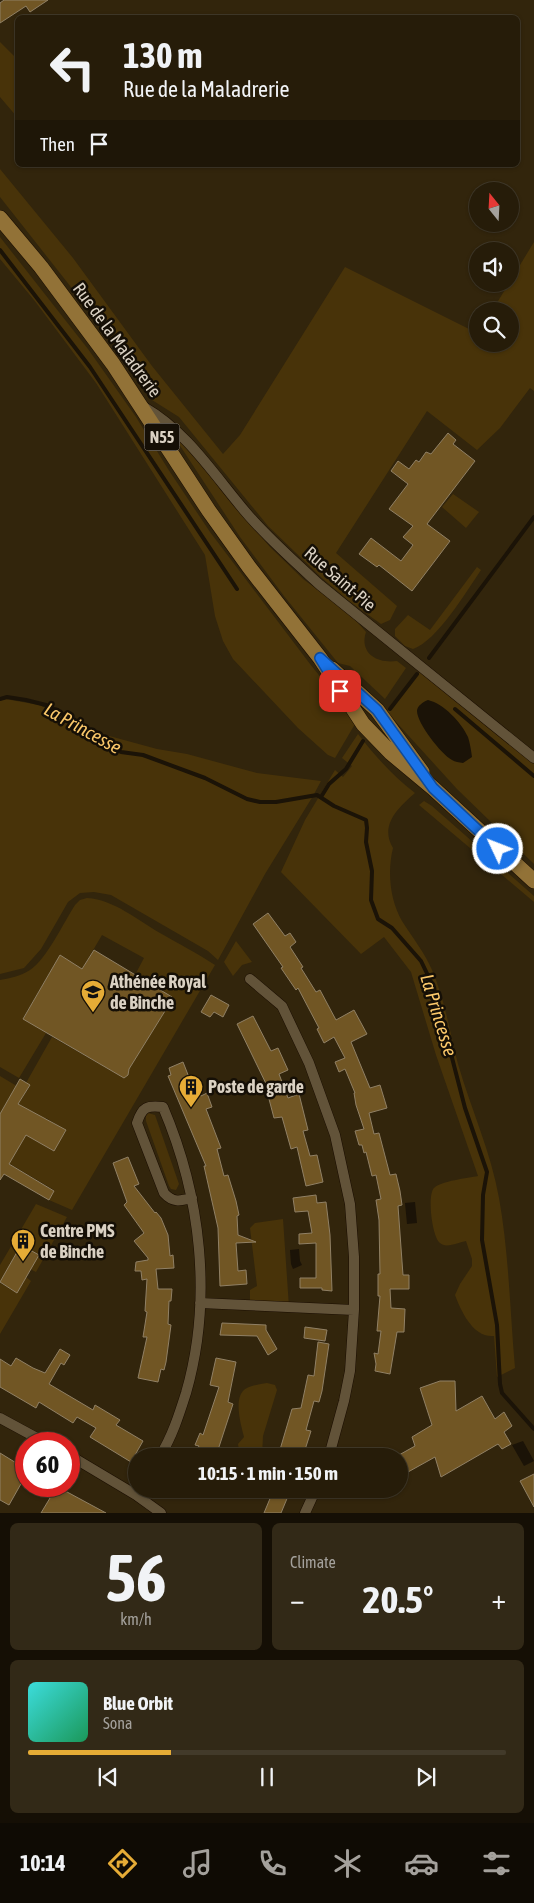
<!DOCTYPE html>
<meta charset="utf-8">
<style>
:root{--surface:#261c09;--page:#322917;--text:#f1f3f6;--muted:#a4a19c;--line:#423a2a;--accent:#e6ac36}
body{margin:0;font-family:"Asap Condensed",sans-serif;background:var(--page);color:var(--text);height:100vh;display:flex;flex-direction:column;font-size:19px;white-space:nowrap}
*{box-sizing:border-box;margin:0}
p{font-size:16px;color:var(--muted)}
.icon{flex:none;width:28px;height:28px;fill:none;stroke:currentColor;stroke-width:2;stroke-linecap:round;stroke-linejoin:round}
.map{position:relative;height:1513px;overflow:hidden}
.side{display:flex;flex-direction:column;gap:10px;padding:10px;background:#150f05;flex:1}
.side>*{flex:none}
.hud{position:absolute;left:15px;top:15px;width:505px;height:152px;border-radius:8px;box-shadow:0 1px 4px #0004,0 0 0 1px var(--line);background:#261c09;color:var(--text);overflow:hidden}
.needle{width:32px;rotate:342deg}
.fabs{position:absolute;left:469px;top:182px;display:grid;gap:10px}
.fabs a{display:grid;place-items:center;width:50px;height:50px;border-radius:50%;background:var(--surface);box-shadow:0 1px 4px #0004,0 0 0 1px var(--line);font-size:25px}
.speed{position:absolute;left:15px;top:1432px;display:flex;gap:10px;font-size:25px;font-weight:700;text-align:center}
.speed>*{display:grid;place-content:center;width:65px;height:65px;border-radius:50%;background:var(--surface);box-shadow:0 1px 4px #0004,0 0 0 1px var(--line);line-height:1}
.speed .limit{border:8px solid #d22;background:#fff;color:#111}
.pin{position:absolute;display:grid;place-items:center;width:42px;height:42px;color:#fff;margin:-21px;border-radius:10px;box-shadow:0 2px 8px #0006}
.me{position:absolute;width:55px;margin:-28px;rotate:313deg;stroke-linejoin:round;filter:drop-shadow(0 0 4px #0008)}
.turn{display:flex;align-items:center;gap:18px;height:105px;padding:0 25px;font-size:22px}
.turn .icon{width:65px;height:65px;stroke-width:2.5}
.turn b{display:block;font-size:35px;line-height:42px}
.then{display:flex;align-items:center;height:48px;padding:0 25px;background:#0003;gap:10px;font-size:19px}
.big{font-size:38px;font-weight:700;line-height:1.1}
.side .card{flex:1;display:flex;flex-direction:column;justify-content:center;gap:8px;min-width:0;padding:0 18px;border-radius:8px;background:var(--page)}
.side .dial{align-items:center;gap:0}
.dial b{font-size:65px;line-height:1}
.song{display:flex;align-items:center;gap:15px}
.cover{width:60px;height:60px;border-radius:8px;background:linear-gradient(135deg,hsl(180 70% 55%),hsl(150 70% 35%))}
.played{height:5px;border-radius:2px;background:linear-gradient(90deg,var(--accent) 30%,var(--line) 30%)}
.keys{display:flex;justify-content:space-around;direction:ltr}
.heat{display:flex;justify-content:space-between;align-items:center;font-size:28px;direction:ltr}
.side .tiles{flex:1;display:grid;gap:10px;grid-template-columns:1fr 1fr}
.card:last-child{grid-column:span 2}
.trip{position:absolute;left:128px;top:1448px;width:280px;height:50px;border-radius:25px;background:var(--surface);box-shadow:0 1px 4px #0004,0 0 0 1px var(--line);font-weight:700;line-height:50px;text-align:center}
.menu{display:flex;height:80px;justify-content:space-around;align-items:center;background:#0f0b04;color:var(--muted)}
.menu .icon{width:35px;height:35px}
.menu .selected{color:var(--accent)}
.menu b{font-size:22px;color:var(--text)}
.map>svg:first-child{display:block}
.green{fill:#483309}
.water{fill:#1b1307}
.lines{fill:none;stroke-linecap:round;stroke-linejoin:round}
.stream{stroke:#1b1307;stroke-width:4}
.building{fill:#715624;stroke:#908065}
.minor-casing{stroke:#1a0d00;stroke-width:11}
.primary-casing{stroke:#1a0d00;stroke-width:16}
.minor{stroke:#625339;stroke-width:10}
.primary{stroke:#927237;stroke-width:15}
.route-casing{stroke:#114b97;stroke-width:12}
.route{stroke:#1a73e8;stroke-width:9}
.labels{text-anchor:middle;stroke-width:5;stroke-linejoin:round;paint-order:stroke}
.shield{fill:#150f06;stroke:#9f978a;stroke-width:1}
.shield-label{font-size:16px;font-weight:bold;fill:#dad1c3}
.street-label{font-size:18px;fill:#dad1c3;stroke:#150f06}
.poi-label{font-size:18px;font-weight:bold;fill:#dad1c3;stroke:#150f06;text-anchor:start}
.water-label{font-size:19px;font-style:italic;fill:#fbc86a;stroke:#150f06}
</style>
<div class="map">
<svg width="534" height="1513" viewBox="0 0 534 1513">
<rect width="100%" height="100%" fill="#32250c"/>
<path class="green" d="M0 42 17 59V117L0 97Z
M0 169 73 258 152 366 223 454 240 435 345 267 477 333 478 344H510V311H492L534 242V391L530 388 500 428 477 450 427 411 336 553 397 606 390 620 381 624 349 601 322 578 268 526 179 417 152 400 104 329 0 197Z
M0 237 88 349 136 417 168 469 210 532 310 664 335 695 355 724 335 758 328 755 298 728 233 659 223 641 215 616 205 555 96 383 34 300 0 259Z
M171 432 191 454 270 547 303 579 350 614 366 632C359 653 377 664 397 661L406 668 385 699 350 666 338 663 284 596 240 537Z
M453 494 479 512 466 528 442 507Z
M477 567 481 570C466 592 437 641 413 649L405 646 395 636V629L408 615 430 630Z
M420 672 534 763V864L457 789 387 712Z
M0 698 39 705 102 734 157 749 187 754 257 773 321 781 313 796 265 874 218 960 208 951 111 895 94 892 80 893 68 902 41 949 24 968 0 974Z
M358 734C375 756 393 776 415 793 399 807 379 825 393 848 387 872 390 900 402 921 412 937 425 953 432 970 445 1000 450 1033 458 1064 471 1109 491 1152 499 1198 509 1254 510 1312 515 1368L497 1377 494 1336C473 1338 461 1311 455 1295L460 1284 472 1266V1259L466 1241C459 1242 446 1249 440 1243 432 1237 427 1195 434 1188 441 1181 468 1178 478 1176L436 1055 411 972 384 937 361 954 281 872 305 820 335 770 343 777 352 766 342 758Z
M424 801 432 806 534 896V902L419 805Z
M87 898C115 900 137 920 160 933 179 944 197 953 215 965L72 1210 49 1200 54 1190 0 1158V1142L16 1152 32 1125 40 1129 34 1139 53 1151 66 1131 46 1118 44 1121 38 1115 18 1104 30 1086 26 1083 52 1037 124 1078 128 1075 129 1069 165 1011 166 1005 170 1002 171 997 135 975 144 958 102 935 82 969 60 955 23 1018 46 1033 19 1078 0 1067V980C11 978 21 976 30 970 46 960 64 922 75 905L80 900Z
M236 941 252 962 242 965 233 976 224 962Z
M0 1076 20 1088 9 1098 0 1114Z
M148 1113 155 1115 179 1184 176 1190 171 1189 169 1186 146 1121V1116Z
M36 1204 67 1217 36 1272 30 1269 38 1255 21 1245 0 1282V1265Z
M283 1219 289 1307 250 1305V1290L257 1286 250 1228 255 1223Z
M26 1277 31 1281 0 1334V1283L17 1293Z
M267 1383 275 1385 277 1390 263 1436 262 1456H240L238 1444 244 1437C241 1425 232 1395 247 1388 253 1385 261 1384 267 1383Z"/>
<path class="water" d="M428 700C444 704 461 722 468 737 470 743 471 750 472 757L463 763C459 762 455 762 452 760 441 754 417 723 417 711 417 706 423 702 428 700Z
M415 1202 417 1223 407 1224 405 1203Z
M299 1249 300 1261 302 1265 293 1269 291 1264 290 1250Z
M523 1441 534 1461 524 1466 512 1445Z"/>
<g class="lines">
<path class="stream" d="M0 250 90 367 237 589
M429 658 534 517
M0 699 7 697 26 700 46 705 60 712 101 742 121 752 143 755 205 778 247 799 260 802H276L317 795 334 806 366 820 367 828 366 842 372 871 371 900 378 919 392 928 421 961 434 988 465 1108 487 1172 483 1195 482 1240 497 1325 500 1384 502 1393 534 1429
M390 709 417 674
M455 709 534 776
M321 797 329 784 346 769 363 741"/>
</g>
<path class="building" d="M4 0H48L30 12 26 6 0 23V3Z
M448 433 456 440 453 444 475 461 427 524 450 541 412 591 379 565 377 567 359 554 371 538 401 561 413 545 403 537 413 526 389 509 408 484 391 471 398 461 409 469 416 460 419 462 426 452 431 454Z
M268 913 285 936 290 933 296 942 290 947 303 967 301 968 316 992 320 990 336 1020 354 1010 367 1034 351 1042 370 1088 380 1085 387 1108 369 1113 374 1134 379 1133 390 1175 396 1174 400 1191 402 1205 398 1206 403 1275H409V1289H390L391 1308 405 1309 404 1332H397L390 1374 375 1371 376 1364 374 1353 378 1354 381 1331H377L380 1296H378V1274H380L379 1220 376 1200 381 1199 376 1175 372 1176 366 1152 364 1153 362 1145H359L355 1131 364 1129 356 1105 354 1093H355L345 1069 339 1072 335 1062 345 1058 334 1037 324 1043 317 1029 319 1028 298 988 296 990 281 968 283 967 253 924Z
M94 950 172 997 170 1002 166 1005 165 1011 129 1069 128 1075 124 1078 23 1019 60 955 82 969Z
M211 995 229 1005 223 1017 214 1012 210 1017 201 1012Z
M253 1016 271 1051 278 1048 288 1070 279 1074 288 1098 299 1094 308 1130 303 1131 310 1156 317 1155 323 1182 306 1186 297 1147 291 1149 282 1117 274 1118 269 1099 273 1098 237 1024Z
M183 1062 192 1085 195 1083 201 1096 207 1093 212 1107 206 1109 221 1148 217 1149 224 1176 228 1175 236 1201 239 1215 237 1216 238 1235 256 1242 236 1243 238 1271 246 1270 247 1284 220 1286 218 1228 204 1166H206L168 1076 171 1075 169 1068Z
M20 1079 30 1085 18 1104 66 1130 54 1151 26 1135 9 1164 54 1191 49 1200 4 1174 0 1180V1114Z
M128 1157 139 1184 134 1186 155 1213 156 1212 161 1218 168 1235 170 1256 173 1255 174 1268 156 1269 158 1289H172L171 1301H169L168 1324 171 1325 166 1362 164 1370 161 1369 158 1382 138 1378 147 1337H143L147 1312 145 1311 147 1279 142 1280 141 1271H135L136 1262 148 1260V1258L134 1241 144 1233 124 1205 127 1202 113 1163Z
M316 1195 317 1203 326 1202 330 1235 332 1291 322 1290V1288H300V1278H316V1243L299 1244V1234L312 1233 308 1211 295 1212 293 1198Z
M21 1245 39 1255 17 1293 0 1282Z
M222 1323 266 1325V1330L277 1349 268 1355 257 1336 220 1335Z
M305 1327 327 1330 325 1341 304 1338Z
M318 1342 329 1344 322 1391 319 1402 314 1401 306 1430 311 1431 303 1456H287L279 1453 292 1409 301 1408 308 1375 314 1376Z
M60 1349 70 1355 64 1365 61 1363 49 1384 93 1410 95 1405 120 1420 116 1425 143 1441 131 1462 90 1437 96 1428 77 1417 73 1423 39 1402 36 1408 0 1387V1359L11 1366 16 1358 33 1368 45 1373Z
M216 1358 236 1362 228 1402 233 1404 216 1456H194L199 1446 195 1445 200 1433 203 1435 219 1387 210 1385Z
M440 1381H455L456 1411 482 1396 495 1419 504 1412 512 1426 504 1432 511 1444 502 1449 498 1444 441 1477 435 1457 399 1477V1455L415 1446 412 1437 432 1425 420 1388Z
M0 1453 26 1469V1484L22 1482 9 1505 0 1500Z
M534 1474V1507L520 1481Z
M30 1486H56L106 1513H41L50 1498Z
M274 1489H291L281 1513H264Z"/>
<g class="lines">
<defs>
<path id="minor" d="M144 407C188 432 216 478 249 516 271 541 296 563 320 585L534 758
M250 979 282 1006 309 1063 335 1135 350 1204 354 1257V1310L350 1371 344 1401 329 1456
M200 1303 354 1310
M0 1418 48 1444
M69 1455 136 1495 161 1513
M160 1456C172 1437 179 1415 186 1393 213 1299 201 1196 163 1107 147 1105 142 1107 137 1123L164 1193C173 1203 180 1201 192 1198
M305 1513 316 1489"/>
<path id="primary" d="M0 218 41 267 113 364 209 511 249 567 320 658 363 724 391 753 433 788 534 881
M332 669 377 710 422 772"/>
</defs>
<use href="#minor" class="minor-casing"/>
<use href="#primary" class="primary-casing"/>
<use href="#minor" class="minor"/>
<use href="#primary" class="primary"/>
</g>
<g class="lines">
<defs>
<path id="route" d="M340 691 320 658 377 710 433 788 498 849"/>
</defs>
<use href="#route" class="route-casing"/>
<use href="#route" class="route"/>
</g>
<defs>
<symbol id="school-pin" viewBox="-11 -11 22 30"><path d="M0 17L-7.5 6A9.5 9.5 0 1 1 7.5 6Z" fill="#e6ac36" stroke="#150f06"/><path d="M0-5L7-2L0 1L-7-2ZM-4 1L0 2.5L4 1V4Q0 6-4 4Z" fill="#111"/></symbol>
<symbol id="building-pin" viewBox="-11 -11 22 30"><path d="M0 17L-7.5 6A9.5 9.5 0 1 1 7.5 6Z" fill="#e6ac36" stroke="#150f06"/><path d="M-4-6H4V6H1V3H-1V6H-4ZM-2.5-4.3h1.7v1.8h-1.7ZM.8-4.3h1.7v1.8H.8ZM-2.5-1h1.7V.8h-1.7ZM.8-1h1.7V.8H.8Z" fill="#111"/></symbol>
</defs>
<g fill-rule="evenodd">
<use href="#school-pin" x="79" y="978" width="28" height="38"/>
<use href="#building-pin" x="177" y="1073" width="28" height="38"/>
<use href="#building-pin" x="9" y="1227" width="28" height="38"/>
</g>
<g class="labels">
<rect class="shield" x="144.5" y="423.5" width="35" height="27" rx="4"/>
<g class="shield-label">
<text x="162" y="443">N55</text>
</g>
<g class="street-label">
<text transform="translate(117 340) rotate(54)" y="6">Rue de la Maladrerie</text>
<text transform="translate(340 579) rotate(41)" y="6">Rue Saint-Pie</text>
</g>
<g class="poi-label">
<text x="110" y="988">Athénée Royal<tspan x="110" dy="21">de Binche</tspan></text>
<text x="208" y="1093">Poste de garde</text>
<text x="40" y="1237">Centre PMS<tspan x="40" dy="21">de Binche</tspan></text>
</g>
<g class="water-label">
<text transform="translate(83 728) rotate(29)" y="7">La Princesse</text>
<text transform="translate(439 1015) rotate(73)" y="7">La Princesse</text>
</g>
</g>
</svg>
<div class="fabs">
<a><svg class="needle" viewBox="-14 -14 28 28"><path d="M0-13l5 13h-10z" fill="#e53935"/><path d="M0 13l5-13h-10z" fill="#a4a19c"/></svg></a>
<a><svg class="icon" aria-label="sound" viewBox="0 0 24 24"><path d="M4 9h4l5-4v14l-5-4H4zM17 9q2 3 0 6"/></svg></a>
<a><svg class="icon" aria-label="search" viewBox="0 0 24 24"><circle cx="10" cy="10" r="6"/><path d="M15 15l6 6"/></svg></a>
</div>
<div class="speed"><div class="limit">60</div></div>
<div class="pin" style="left:340px;top:691px;background:#d93025"><svg class="icon" aria-label="arrive" viewBox="0 0 24 24"><path d="M6 21V4h12l-3 4 3 4H6"/></svg></div>
<svg class="me" style="left:498px;top:849px" viewBox="-20 -20 40 40"><circle r="17" fill="#1a73e8" stroke="#fff" stroke-width="3"/><path d="M0-11L8 9 0 5-8 9z" fill="#fff"/></svg>
<div class="trip">10:15 · 1 min · 150 m</div>
<div class="hud">
<div class="turn"><svg class="icon" aria-label="left" viewBox="0 0 24 24"><path d="M17 20v-9H6M10 6l-5 5 5 5"/></svg><div><b>130 m</b>Rue de la Maladrerie</div></div>
<div class="then">Then<svg class="icon" aria-label="arrive" viewBox="0 0 24 24"><path d="M6 21V4h12l-3 4 3 4H6"/></svg></div>
</div>
</div>
<section class="side">
<div class="tiles">
<div class="card dial"><b>56</b><p>km/h</p></div>
<div class="card"><p>Climate</p>
<div class="heat"><a>−</a><b class="big">20.5°</b><a>+</a></div>
</div>
<div class="card">
<div class="song"><i class="cover"></i><div><b>Blue Orbit</b><p>Sona</p></div></div>
<div class="played"></div>
<div class="keys"><svg class="icon" aria-label="previous" viewBox="0 0 24 24"><path d="M18 5L8 12l10 7zM5 5v14"/></svg><svg class="icon" aria-label="pause" viewBox="0 0 24 24"><path d="M8 5v14M16 5v14"/></svg><svg class="icon" aria-label="next" viewBox="0 0 24 24"><path d="M6 5l10 7-10 7zM19 5v14"/></svg></div>
</div>
</div>
</section>
<nav class="menu">
<b>10:14</b>
<svg class="icon selected" aria-label="directions" viewBox="0 0 24 24"><path d="M12 3l9 9-9 9-9-9zM9 14v-3h6M13 9l2 2-2 2"/></svg>
<svg class="icon" aria-label="music" viewBox="0 0 24 24"><path d="M9 18V5l10-2v13"/><circle cx="6" cy="18" r="3"/><circle cx="16" cy="16" r="3"/></svg>
<svg class="icon" aria-label="phone" viewBox="0 0 24 24"><path d="M5 4h4l2 5-3 2q2 4 5 5l2-3 5 2v4C11 20 4 13 5 4z"/></svg>
<svg class="icon" aria-label="climate" viewBox="0 0 24 24"><path d="M12 3v18M4 7l16 10M4 17L20 7"/></svg>
<svg class="icon" aria-label="car" viewBox="0 0 24 24"><path d="M5 17H2v-5l4-1 3-4h7l3 4 3 1v5h-3M9 17h6M6 11h13"/><circle cx="7" cy="17" r="2"/><circle cx="17" cy="17" r="2"/></svg>
<svg class="icon" aria-label="filters" viewBox="0 0 24 24"><path d="M4 7h16M4 17h16"/><circle cx="9" cy="7" r="2"/><circle cx="15" cy="17" r="2"/></svg>
</nav>
